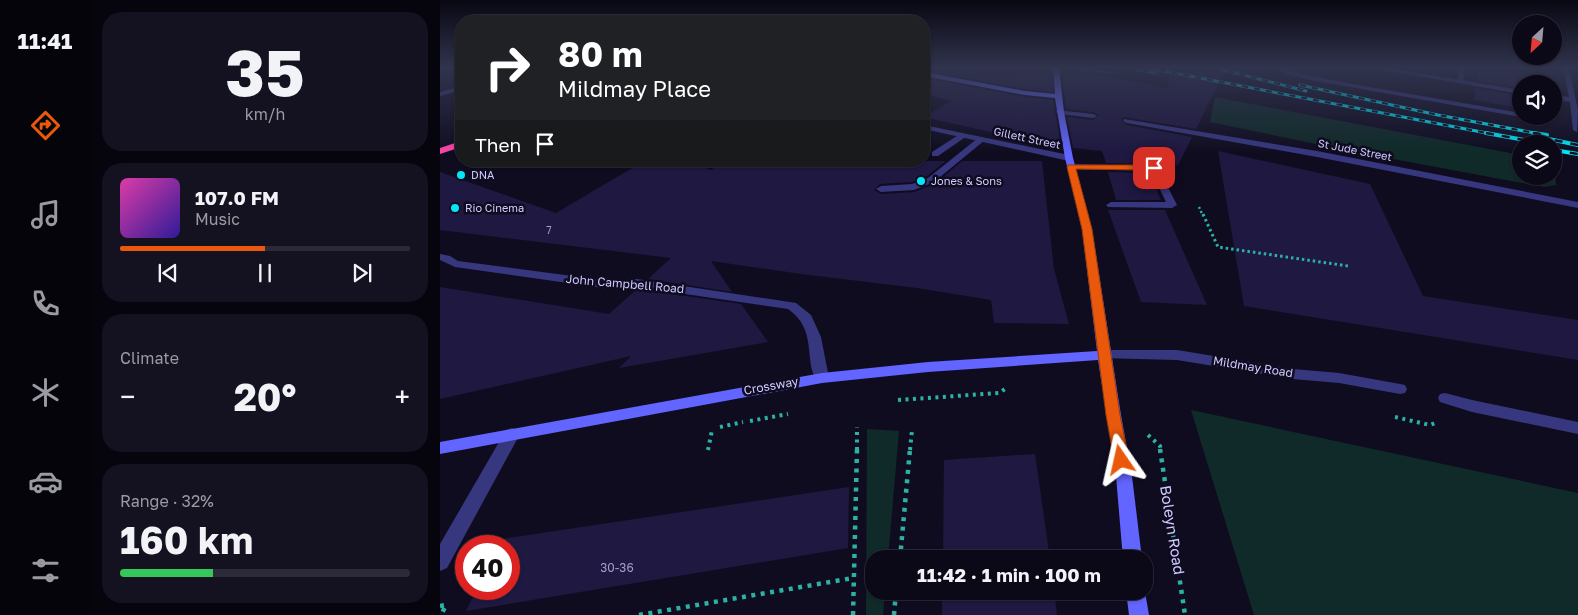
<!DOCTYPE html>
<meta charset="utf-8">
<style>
:root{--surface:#0b0918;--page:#141221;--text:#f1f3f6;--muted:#9a9aa2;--line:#2b2a37;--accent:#ea580c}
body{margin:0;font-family:"Golos Text",sans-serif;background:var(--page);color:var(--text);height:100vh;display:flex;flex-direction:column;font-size:19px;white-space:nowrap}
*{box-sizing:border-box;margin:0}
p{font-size:16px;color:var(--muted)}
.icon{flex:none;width:28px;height:28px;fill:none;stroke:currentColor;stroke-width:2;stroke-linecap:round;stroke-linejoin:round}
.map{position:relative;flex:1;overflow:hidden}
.drawer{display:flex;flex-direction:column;gap:12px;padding:12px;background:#06050d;width:350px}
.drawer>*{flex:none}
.hud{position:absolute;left:15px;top:15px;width:475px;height:152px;border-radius:20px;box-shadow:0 1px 4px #0004,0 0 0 1px var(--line);background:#202124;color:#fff;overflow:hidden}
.needle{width:32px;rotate:206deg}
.buttons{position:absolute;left:1072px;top:15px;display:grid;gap:10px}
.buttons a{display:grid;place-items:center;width:50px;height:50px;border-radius:50%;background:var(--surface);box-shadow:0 1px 4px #0004,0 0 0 1px var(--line);font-size:25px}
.speed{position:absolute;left:15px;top:535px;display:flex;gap:10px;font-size:25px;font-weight:700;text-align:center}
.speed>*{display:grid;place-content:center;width:65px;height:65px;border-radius:50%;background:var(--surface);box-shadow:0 1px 4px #0004,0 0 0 1px var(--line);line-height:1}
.speed .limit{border:8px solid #d22;background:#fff;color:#111}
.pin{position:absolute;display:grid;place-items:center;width:42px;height:42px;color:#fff;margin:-21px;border-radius:10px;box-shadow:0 2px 8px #0006}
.me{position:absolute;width:55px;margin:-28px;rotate:349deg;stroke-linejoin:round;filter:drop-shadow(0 0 4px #0008)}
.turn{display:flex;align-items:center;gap:18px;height:105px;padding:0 20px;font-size:22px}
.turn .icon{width:65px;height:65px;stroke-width:2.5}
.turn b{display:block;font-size:35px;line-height:42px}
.then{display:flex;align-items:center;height:48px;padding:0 20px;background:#0003;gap:10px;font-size:19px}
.big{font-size:38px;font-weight:700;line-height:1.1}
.drawer .card{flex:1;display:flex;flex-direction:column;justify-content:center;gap:8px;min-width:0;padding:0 18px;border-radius:20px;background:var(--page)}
.drawer .dial{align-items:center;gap:0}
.dial b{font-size:65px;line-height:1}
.song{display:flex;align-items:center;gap:15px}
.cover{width:60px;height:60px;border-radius:8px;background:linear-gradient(135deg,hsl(320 70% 55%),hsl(250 70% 35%))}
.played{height:5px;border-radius:2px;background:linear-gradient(90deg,var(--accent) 50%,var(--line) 50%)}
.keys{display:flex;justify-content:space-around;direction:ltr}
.heat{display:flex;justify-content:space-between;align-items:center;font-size:28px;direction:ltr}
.charge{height:8px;border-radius:4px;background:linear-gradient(90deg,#34c759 32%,var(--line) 0)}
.trip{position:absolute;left:425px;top:550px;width:288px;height:50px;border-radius:20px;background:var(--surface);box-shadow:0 1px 4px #0004,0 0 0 1px var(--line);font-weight:700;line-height:50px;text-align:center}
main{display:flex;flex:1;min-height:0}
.tab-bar{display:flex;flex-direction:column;width:90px;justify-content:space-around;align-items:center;background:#04040a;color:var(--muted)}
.tab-bar .icon{width:35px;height:35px}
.tab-bar .current{color:var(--accent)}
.tab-bar b{font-size:22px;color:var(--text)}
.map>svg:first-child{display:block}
.green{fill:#0f2a28}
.building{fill:#1f1841}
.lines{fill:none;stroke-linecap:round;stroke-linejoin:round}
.path-far4{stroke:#2cb2a4;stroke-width:2;stroke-dasharray:1 2;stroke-linecap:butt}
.path-far3{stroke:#2cb2a4;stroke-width:2.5;stroke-dasharray:2 2.5;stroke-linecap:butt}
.path-far2{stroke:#2cb2a4;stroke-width:3;stroke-dasharray:2.5 3;stroke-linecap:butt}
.path-far1{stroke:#2cb2a4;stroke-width:4;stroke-dasharray:3 4.5;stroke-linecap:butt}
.path{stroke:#2cb2a4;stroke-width:4.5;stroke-dasharray:4 5.5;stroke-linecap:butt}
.lane{fill:#37377f;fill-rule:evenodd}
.street{fill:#37377f;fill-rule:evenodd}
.secondary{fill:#6265ff;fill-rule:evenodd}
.highway{fill:#ff46a7;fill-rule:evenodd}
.rail-far1-casing{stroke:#00e8f6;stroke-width:3}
.rail-casing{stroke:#00e8f6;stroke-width:4}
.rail-far1{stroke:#0f0c20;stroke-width:2;stroke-dasharray:6;stroke-linecap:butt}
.rail{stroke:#0f0c20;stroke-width:2.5;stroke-dasharray:8;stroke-linecap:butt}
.route{fill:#ea580c;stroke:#983908}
.poi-dot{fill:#00e8f6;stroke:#0f0c20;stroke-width:2}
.labels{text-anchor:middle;stroke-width:5;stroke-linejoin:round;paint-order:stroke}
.number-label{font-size:10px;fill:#a39ed0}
.far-street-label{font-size:11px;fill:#cfcbff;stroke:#0f0c20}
.far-poi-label{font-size:11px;fill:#cfcbff;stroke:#0f0c20;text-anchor:start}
.street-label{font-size:12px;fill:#cfcbff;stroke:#0f0c20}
.near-number-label{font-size:12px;fill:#a39ed0}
.near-street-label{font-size:15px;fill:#cfcbff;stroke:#0f0c20}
</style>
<main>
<nav class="tab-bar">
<b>11:41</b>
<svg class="icon current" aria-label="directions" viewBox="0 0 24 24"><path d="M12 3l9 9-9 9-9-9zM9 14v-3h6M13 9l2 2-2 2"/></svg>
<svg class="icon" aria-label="music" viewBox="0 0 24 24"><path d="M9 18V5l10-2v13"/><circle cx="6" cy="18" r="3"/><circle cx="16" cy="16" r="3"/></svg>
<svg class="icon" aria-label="phone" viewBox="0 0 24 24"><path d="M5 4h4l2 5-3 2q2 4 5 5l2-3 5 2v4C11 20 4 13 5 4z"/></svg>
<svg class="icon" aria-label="climate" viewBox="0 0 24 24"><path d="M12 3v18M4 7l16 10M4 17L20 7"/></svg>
<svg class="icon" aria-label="car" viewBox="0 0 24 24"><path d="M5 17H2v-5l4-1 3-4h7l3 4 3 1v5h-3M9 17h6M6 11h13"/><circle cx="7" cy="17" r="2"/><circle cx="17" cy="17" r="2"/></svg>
<svg class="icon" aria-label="filters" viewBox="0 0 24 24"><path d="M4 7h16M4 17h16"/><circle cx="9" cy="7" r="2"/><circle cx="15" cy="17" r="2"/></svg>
</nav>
<section class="drawer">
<div class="card dial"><b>35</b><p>km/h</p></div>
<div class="card">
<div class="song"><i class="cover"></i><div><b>107.0 FM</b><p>Music</p></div></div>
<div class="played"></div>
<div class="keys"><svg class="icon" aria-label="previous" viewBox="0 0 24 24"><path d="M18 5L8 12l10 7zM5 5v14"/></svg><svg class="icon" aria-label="pause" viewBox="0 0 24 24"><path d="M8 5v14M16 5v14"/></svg><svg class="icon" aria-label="next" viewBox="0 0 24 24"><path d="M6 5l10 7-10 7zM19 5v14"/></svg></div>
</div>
<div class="card"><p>Climate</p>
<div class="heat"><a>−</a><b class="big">20°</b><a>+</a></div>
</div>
<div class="card"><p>Range · 32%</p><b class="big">160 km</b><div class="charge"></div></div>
</section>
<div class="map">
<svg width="1138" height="615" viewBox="0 0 1138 615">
<rect width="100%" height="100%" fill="#0f0c20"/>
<path class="green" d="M775 97 1081 155V176H1114L1115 162 1116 185 1104 187 905 150 770 122Z
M751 410 1138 493V615H814Z
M427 429 459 431 448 559H434V591H445L443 615H426Z"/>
<path class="building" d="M730 68H786L756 129 684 117 681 120 687 125 752 137 738 165 702 158 705 164 666 163 662 151 633 148 627 117 653 120 659 115 653 112 626 109 622 74 649 73 728 88Z
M1039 68H1077L1076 87 1037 81Z
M612 74 613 92 585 89 517 76Z
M484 78 585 97 613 100 621 146 603 144 484 117 511 101 484 94Z
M1036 88 1076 95V107L1034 100Z
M778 151 930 184 983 296 1138 320V360L804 306Z
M204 161H247L271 170 278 165 272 161H506L487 176 472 182 440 184 434 190 441 194 474 192 495 184 522 161H602L614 269 629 324 554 323 551 300 477 288 361 274 271 261 292 292 208 279 231 258 0 230V172L116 213Z
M668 172 709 173 721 200H676Z
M668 210H725L767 305 701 302Z
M0 287 169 314 197 289 301 304 328 342 179 368 191 356 0 399Z
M595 454 610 559H503L504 460Z
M409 487 408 548 26 611 37 589H69V546H58L61 539Z
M502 591H614L617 615H502Z"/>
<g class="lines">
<path class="path-far4" d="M641 70 677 73 684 68"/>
<path class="path-far3" d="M759 207 763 216"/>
<path class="path-far2" d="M763 214 778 247 908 266"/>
<path class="path-far1" d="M458 400 559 393 565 389
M955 417 990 425 995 423
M310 421 348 414
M280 427 303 422
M708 435 720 446 721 450
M268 450 272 430
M417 450V427
M470 450 472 430"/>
<path class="path" d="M720 449 745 615
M460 559 470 449
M0 606 6 605 1 615
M199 615 413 578
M413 615 417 449
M454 615 456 591"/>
<path class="lane" d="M715 68H723L714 73H710V71Z
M836 68H845L861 74 924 86 1081 113V116H1084L1081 117 870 80 847 74Z
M1020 68H1026L1023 82 1020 84 1017 82Z
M520 134 527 136 498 156H492V152Z
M538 138 545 140 494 182 474 190 441 192 436 189 441 186 472 184 488 178Z
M631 164 717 166 737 205 732 208 668 207 666 205 671 202H726L711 171 628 169V165Z"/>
<path class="street" d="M0 68H8L0 71Z
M932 68H948L1081 90V94Z
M1123 68H1129L1138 110 1137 132 1133 130 1130 102 1114 99V95L1129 97Z
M21 86V90L0 96V92Z
M617 110 653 114 657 116 653 118 620 114 616 112Z
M684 119 877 151 1138 202V208L877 157 687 123 683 121Z
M484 125 629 155 633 158 629 161 484 129Z
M249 161H267L276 165 272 168Z
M0 254 10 256 18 261 170 281 197 279 356 303 371 315 381 337 389 378 387 382H377C363 358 378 330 348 309L197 287 170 289 15 267 0 260Z
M665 350H737L853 369 899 373 960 384 965 385 967 389 965 393 960 394 899 383 853 379 737 360 660 358 658 355 660 352Z
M1005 393 1032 400 1138 422V434L1032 412 1000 402 998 398 1000 394Z
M72 428 78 430 80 434 7 568 0 571V544L66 430Z"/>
<path class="secondary" d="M613 68H619L624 112 633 158 652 229 681 415 692 476 702 559H683L676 476 658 360 488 372 382 383 0 454V442L382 373 488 362 657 351 642 229 625 158 615 98 585 95 484 76V72L585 91 615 94Z
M704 586 709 615H689L686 591H704Z"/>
<path class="highway" d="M21 141V147L0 154V148Z"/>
<defs>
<path id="rail-far1" d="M691 68 716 73
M708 68 1052 134
M776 68 866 91
M860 85 998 115 1100 134"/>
<path id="rail" d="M1046 133 1106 144
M1093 133 1107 135
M1099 137 1138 145
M1114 150 1138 154"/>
</defs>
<use href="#rail-far1" class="rail-far1-casing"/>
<use href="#rail" class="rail-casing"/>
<use href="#rail-far1" class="rail-far1"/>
<use href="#rail" class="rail"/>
</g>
<linearGradient id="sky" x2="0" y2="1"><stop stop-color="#080712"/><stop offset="0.44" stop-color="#31344e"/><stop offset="1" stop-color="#31344e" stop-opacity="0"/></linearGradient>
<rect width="1138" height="154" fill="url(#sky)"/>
<path class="route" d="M628 165H714L718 168 714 170 636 169 652 229 680 415 689 460 687 465 681 466 676 465 674 460 666 415 642 229 627 167Z"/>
<g class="poi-dot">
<circle cx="21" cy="175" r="5"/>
<circle cx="481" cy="181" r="5"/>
<circle cx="15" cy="208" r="5"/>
</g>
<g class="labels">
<g class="number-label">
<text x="109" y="234">7</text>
</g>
<g class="far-street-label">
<text transform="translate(587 138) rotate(12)" y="4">Gillett Street</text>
<text transform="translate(915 150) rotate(11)" y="4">St Jude Street</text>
</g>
<g class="far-poi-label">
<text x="31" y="179">DNA</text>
<text x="491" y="185">Jones &amp; Sons</text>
<text x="25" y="212">Rio Cinema</text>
</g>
<g class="street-label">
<text transform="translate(185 284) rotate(5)" y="4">John Campbell Road</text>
<text transform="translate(813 367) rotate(9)" y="4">Mildmay Road</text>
<text transform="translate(331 386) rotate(-10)" y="4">Crossway</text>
</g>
<g class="near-number-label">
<text x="177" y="572">30-36</text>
</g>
<g class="near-street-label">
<text transform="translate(732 530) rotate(81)" y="5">Boleyn Road</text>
</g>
</g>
</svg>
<div class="buttons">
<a><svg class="needle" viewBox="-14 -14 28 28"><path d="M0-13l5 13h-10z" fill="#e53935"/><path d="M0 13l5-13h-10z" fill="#9a9aa2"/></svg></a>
<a><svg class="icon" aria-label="sound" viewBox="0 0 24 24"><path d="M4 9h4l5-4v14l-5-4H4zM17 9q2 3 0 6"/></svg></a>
<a><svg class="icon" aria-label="layers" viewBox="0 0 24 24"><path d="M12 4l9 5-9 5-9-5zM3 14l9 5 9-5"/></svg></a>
</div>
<div class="speed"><div class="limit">40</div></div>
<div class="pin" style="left:714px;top:168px;background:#d93025"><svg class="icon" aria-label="arrive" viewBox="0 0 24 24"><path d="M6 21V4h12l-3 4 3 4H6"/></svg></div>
<svg class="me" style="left:681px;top:460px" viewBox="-20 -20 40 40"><path d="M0-17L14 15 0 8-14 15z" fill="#ea580c" stroke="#fff" stroke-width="4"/></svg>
<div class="trip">11:42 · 1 min · 100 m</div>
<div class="hud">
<div class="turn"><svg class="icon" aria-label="right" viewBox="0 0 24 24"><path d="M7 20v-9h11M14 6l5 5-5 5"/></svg><div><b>80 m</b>Mildmay Place</div></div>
<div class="then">Then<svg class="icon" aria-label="arrive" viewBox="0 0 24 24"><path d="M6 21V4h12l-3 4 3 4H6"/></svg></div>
</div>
</div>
</main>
